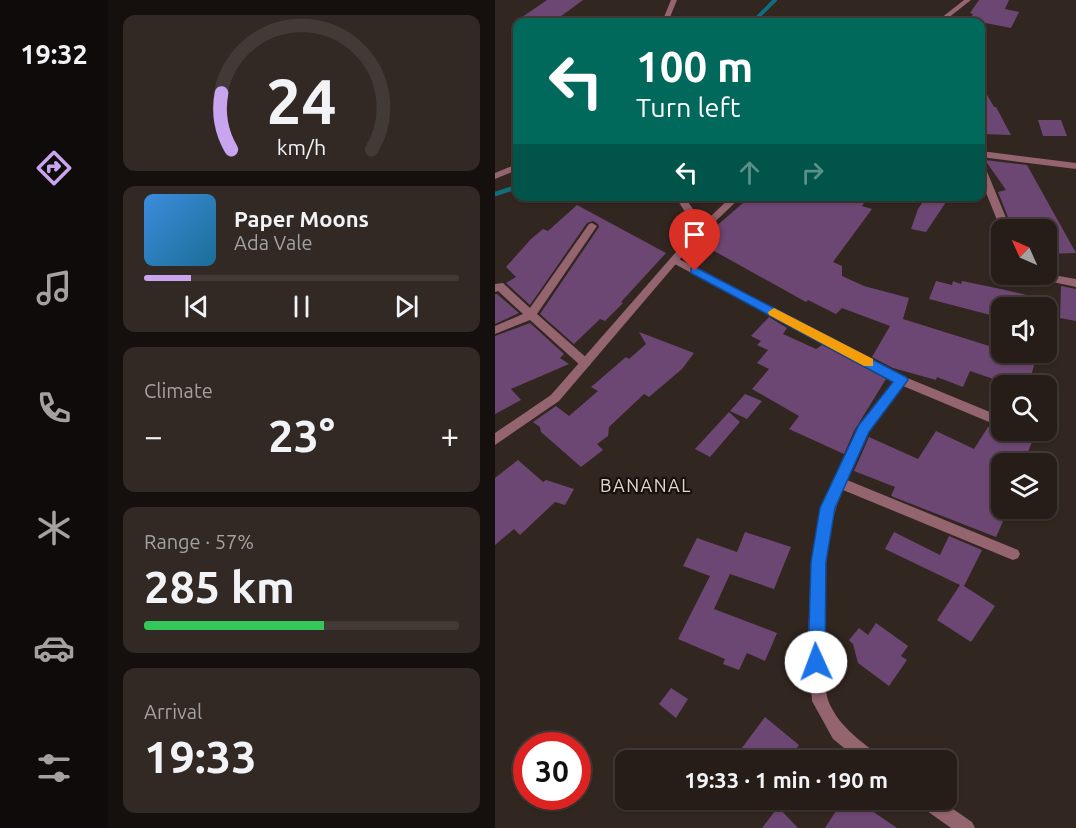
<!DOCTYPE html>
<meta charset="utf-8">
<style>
:root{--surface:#261c18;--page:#322925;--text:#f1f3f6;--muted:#a4a1a2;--line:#423a37;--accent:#c8a5ee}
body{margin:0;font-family:Ubuntu,sans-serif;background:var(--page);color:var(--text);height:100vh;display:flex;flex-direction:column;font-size:22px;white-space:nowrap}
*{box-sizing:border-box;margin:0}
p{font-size:20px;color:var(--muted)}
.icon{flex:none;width:33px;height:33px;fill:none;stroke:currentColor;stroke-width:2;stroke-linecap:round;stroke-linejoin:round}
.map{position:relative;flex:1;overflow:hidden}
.panel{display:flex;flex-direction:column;gap:15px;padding:15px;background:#150f0d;width:387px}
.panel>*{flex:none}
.banner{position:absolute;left:18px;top:18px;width:472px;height:183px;border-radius:12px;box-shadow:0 2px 4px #0004,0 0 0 2px var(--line);background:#00695c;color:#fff;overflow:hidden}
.needle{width:39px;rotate:315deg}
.tools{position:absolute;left:496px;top:219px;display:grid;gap:12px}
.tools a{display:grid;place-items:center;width:66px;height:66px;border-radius:12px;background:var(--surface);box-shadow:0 2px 4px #0004,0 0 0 2px var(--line);font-size:30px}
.speed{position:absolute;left:18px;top:732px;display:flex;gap:12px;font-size:30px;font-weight:700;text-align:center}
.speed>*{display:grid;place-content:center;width:78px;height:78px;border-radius:50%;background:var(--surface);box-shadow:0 2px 4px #0004,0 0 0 2px var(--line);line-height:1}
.speed .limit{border:9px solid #d22;background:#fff;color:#111}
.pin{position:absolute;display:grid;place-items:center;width:51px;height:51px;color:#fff;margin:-62px -26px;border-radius:50% 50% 50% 0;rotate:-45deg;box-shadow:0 0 6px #0007}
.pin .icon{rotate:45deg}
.me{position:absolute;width:66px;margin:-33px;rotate:358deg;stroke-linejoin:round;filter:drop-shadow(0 0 4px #0008)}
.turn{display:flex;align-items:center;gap:21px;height:126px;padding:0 24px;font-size:27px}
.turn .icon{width:78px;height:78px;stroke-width:2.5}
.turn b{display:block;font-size:42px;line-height:51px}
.lanes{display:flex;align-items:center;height:57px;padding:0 24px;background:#0003;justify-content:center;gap:30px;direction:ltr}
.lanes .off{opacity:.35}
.big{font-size:45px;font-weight:600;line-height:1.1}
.panel .widget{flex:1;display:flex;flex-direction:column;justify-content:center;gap:9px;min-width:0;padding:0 21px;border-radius:12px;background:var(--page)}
.panel .dial{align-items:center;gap:0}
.dial svg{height:156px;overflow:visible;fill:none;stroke:var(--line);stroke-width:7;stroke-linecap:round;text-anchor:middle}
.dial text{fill:var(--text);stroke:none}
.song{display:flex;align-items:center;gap:18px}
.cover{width:72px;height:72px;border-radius:9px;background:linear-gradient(135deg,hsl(210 70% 55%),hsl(200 70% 35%))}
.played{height:6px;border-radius:3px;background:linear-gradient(90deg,var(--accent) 15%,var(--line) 15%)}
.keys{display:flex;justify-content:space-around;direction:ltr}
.heat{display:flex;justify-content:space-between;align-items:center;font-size:33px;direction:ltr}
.charge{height:9px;border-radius:4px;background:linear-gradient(90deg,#34c759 57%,var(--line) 0)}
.trip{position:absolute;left:120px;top:750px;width:342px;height:60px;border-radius:12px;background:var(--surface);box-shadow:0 2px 4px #0004,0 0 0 2px var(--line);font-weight:600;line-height:60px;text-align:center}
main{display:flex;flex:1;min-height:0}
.tabs{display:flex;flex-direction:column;width:108px;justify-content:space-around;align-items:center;background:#0f0b0a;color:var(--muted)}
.tabs .icon{width:42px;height:42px}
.tabs .current{color:var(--accent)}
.tabs b{font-size:27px;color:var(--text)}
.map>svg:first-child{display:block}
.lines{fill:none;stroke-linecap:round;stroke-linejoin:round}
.stream-far1{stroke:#0f6f7c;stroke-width:4}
.stream{stroke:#0f6f7c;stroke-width:4.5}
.building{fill:#6d4773}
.minor{fill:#94646f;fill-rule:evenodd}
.tertiary{fill:#94646f;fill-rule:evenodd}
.route{fill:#1a73e8;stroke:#114b97;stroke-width:1.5}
.slow{fill:#f59e0b}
.labels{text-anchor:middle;stroke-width:4.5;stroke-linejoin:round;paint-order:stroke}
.neighbourhood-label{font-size:18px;letter-spacing:1.5px;fill:#e6d6ce;stroke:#16110e}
</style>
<main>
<nav class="tabs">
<b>19:32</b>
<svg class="icon current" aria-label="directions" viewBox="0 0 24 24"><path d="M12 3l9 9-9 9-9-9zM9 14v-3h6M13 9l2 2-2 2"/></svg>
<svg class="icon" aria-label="music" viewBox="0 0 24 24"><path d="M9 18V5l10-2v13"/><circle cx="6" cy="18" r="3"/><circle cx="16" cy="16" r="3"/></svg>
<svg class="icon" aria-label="phone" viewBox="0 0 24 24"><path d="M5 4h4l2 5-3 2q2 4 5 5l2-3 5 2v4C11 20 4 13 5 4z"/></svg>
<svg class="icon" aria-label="climate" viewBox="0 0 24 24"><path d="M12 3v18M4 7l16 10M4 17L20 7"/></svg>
<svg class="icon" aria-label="car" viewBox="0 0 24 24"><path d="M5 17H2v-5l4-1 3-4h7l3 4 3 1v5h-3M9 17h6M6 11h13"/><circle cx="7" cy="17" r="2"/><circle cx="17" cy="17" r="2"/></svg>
<svg class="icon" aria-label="filters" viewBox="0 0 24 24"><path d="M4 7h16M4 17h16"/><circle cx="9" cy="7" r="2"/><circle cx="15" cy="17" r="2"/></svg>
</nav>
<section class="panel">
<div class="widget dial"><svg viewBox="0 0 100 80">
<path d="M14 69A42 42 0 1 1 86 69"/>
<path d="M14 69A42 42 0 0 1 9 40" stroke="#c8a5ee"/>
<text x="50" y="56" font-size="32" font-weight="700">24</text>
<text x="50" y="72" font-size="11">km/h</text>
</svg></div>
<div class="widget">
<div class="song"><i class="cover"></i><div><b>Paper Moons</b><p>Ada Vale</p></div></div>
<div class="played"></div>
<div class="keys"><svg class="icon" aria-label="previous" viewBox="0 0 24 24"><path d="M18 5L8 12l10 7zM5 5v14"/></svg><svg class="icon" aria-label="pause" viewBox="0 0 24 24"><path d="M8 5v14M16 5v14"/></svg><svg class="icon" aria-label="next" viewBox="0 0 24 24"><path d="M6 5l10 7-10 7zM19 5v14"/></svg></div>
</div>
<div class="widget"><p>Climate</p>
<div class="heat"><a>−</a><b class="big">23°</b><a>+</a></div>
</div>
<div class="widget"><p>Range · 57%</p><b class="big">285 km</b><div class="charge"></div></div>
<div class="widget"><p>Arrival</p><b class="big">19:33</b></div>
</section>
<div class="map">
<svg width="581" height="828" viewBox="0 0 581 828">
<rect width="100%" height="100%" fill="#322620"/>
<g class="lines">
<path class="stream-far1" d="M258 22 280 0"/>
<path class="stream" d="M0 194 22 187"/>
</g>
<path class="building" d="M52 0H88L58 22H20Z
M484 0H514L510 9 524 12 516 28 475 20 478 14 475 13Z
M486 84 499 107H501L516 135 486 134Z
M543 120H566L572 136H548Z
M490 160 532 165 581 253 552 254V230H524L521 222H515L503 192 511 190Z
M256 196H347L369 203 367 206 377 209 338 262 347 266V276L369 286 414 298 408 319 507 350V352H543L533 386H519L475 371 468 387 442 377 441 380 398 368 377 357 395 326 347 308 341 314 313 300 311 302 203 242Z
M432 196H455L431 232 416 229 423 209Z
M82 205 171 253 126 302 128 303 110 321 105 319 79 344 45 314 104 227 103 224 98 221 92 223 35 305 11 283 21 277 11 267 36 239 48 229 53 231Z
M441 281 457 285 458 281 466 284 467 281 506 289 556 301V308H507V318L434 299Z
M566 286 581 289V321L565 318Z
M0 294H2L24 313 0 324Z
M274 317 292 328 288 334 321 349 327 345 391 379 359 431 349 454 294 429 304 416 257 389 274 369 262 363 273 350 262 345 266 341 256 336Z
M35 323 69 354 65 358 74 364 16 389 26 400 0 414V336Z
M144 332 199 353 187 369 154 397 149 394 114 427 113 436 102 444 108 450 86 467 46 432 45 427 38 422 61 406 74 416 103 391 96 387 131 357 134 359 151 344Z
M250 394 267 401 252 419 235 411Z
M234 412 245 422 215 457 200 449Z
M493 427 501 430H542L528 464H507V508H514L501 537 396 496 400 487 359 471 374 437 423 459 441 431 479 449Z
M23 460 48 482 51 480 79 489 70 505 60 502 25 535 19 529 0 545V478Z
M250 532 296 547 279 589 235 574 219 609 282 633 270 661 252 653 244 670 228 664 230 659 183 639 215 576 188 566 202 538 242 552Z
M399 532 445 555 454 536 487 550 469 586 500 606 476 642 442 620 465 585 390 549Z
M381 623 413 646 406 656 412 660 394 686 363 663 358 644 354 640 364 628 373 635Z
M176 688 193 699 181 718 164 704Z
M270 717 304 745 293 760H238Z
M348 800H361L402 828H330Z
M283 807 303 828H267Z"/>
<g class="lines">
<path class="minor" d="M469 0H476L448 22H441Z
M486 151 581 163V169L486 157Z
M22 164V170L0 179V173Z
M486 166 491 169 516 230H506L486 180Z
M237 196H247L203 238H197V234Z
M97 223 102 226 42 314 94 360 96 363 94 366H86L35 320 0 334V326L28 314 3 291 0 292V284L8 283 35 308 94 224Z
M180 257 410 377 507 417 506 427 408 386 374 432 352 480 523 550 525 554 523 558 518 560 513 558 348 490C326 539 325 614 330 668 331 677 330 691 333 700 342 724 363 739 382 754L384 760H364L338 739 317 701 313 642 316 562 326 508 365 426 399 381 176 262V258Z
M530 274H552L581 279V287L535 277Z
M423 800H445L477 822 480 828H456L425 806Z"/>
<path class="tertiary" d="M176 0H182L173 22H167Z
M180 196H189L200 212 205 236 203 238 64 401 0 445V433L56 395 195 236 190 212Z"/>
</g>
<path class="route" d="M200 267 411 377 413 380 374 432 340 508 331 562 330 662 327 667 321 670 315 667 313 662 316 562 325 508 364 425 398 382 196 273V268Z"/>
<path class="slow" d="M279 308 378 359V366H369L274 315 273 312Z"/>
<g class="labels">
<g class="neighbourhood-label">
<text x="151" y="492">BANANAL</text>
</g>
</g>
</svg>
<div class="tools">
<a><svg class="needle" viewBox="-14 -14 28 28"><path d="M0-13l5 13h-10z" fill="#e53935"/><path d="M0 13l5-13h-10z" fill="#a4a1a2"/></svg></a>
<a><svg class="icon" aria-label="sound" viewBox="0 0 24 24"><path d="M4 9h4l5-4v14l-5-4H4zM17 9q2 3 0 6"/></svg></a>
<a><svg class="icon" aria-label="search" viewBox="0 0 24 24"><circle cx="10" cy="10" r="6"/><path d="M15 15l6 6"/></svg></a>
<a><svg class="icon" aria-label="layers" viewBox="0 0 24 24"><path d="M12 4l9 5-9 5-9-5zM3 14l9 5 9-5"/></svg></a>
</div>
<div class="speed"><div class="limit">30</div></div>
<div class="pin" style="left:200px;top:271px;background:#d93025"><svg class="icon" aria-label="arrive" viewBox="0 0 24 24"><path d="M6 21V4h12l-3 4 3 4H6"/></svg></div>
<svg class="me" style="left:321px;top:662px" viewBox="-20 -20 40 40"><circle r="19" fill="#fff"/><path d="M0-13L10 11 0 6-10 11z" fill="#1a73e8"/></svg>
<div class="trip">19:33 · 1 min · 190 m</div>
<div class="banner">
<div class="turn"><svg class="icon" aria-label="left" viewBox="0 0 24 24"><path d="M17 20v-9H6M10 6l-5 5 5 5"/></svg><div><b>100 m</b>Turn left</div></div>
<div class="lanes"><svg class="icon" aria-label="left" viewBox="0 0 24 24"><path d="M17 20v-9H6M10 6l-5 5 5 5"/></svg><svg class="icon off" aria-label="ahead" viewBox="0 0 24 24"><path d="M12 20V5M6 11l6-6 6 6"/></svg><svg class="icon off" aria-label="right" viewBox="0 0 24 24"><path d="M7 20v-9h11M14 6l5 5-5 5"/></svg></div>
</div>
</div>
</main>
